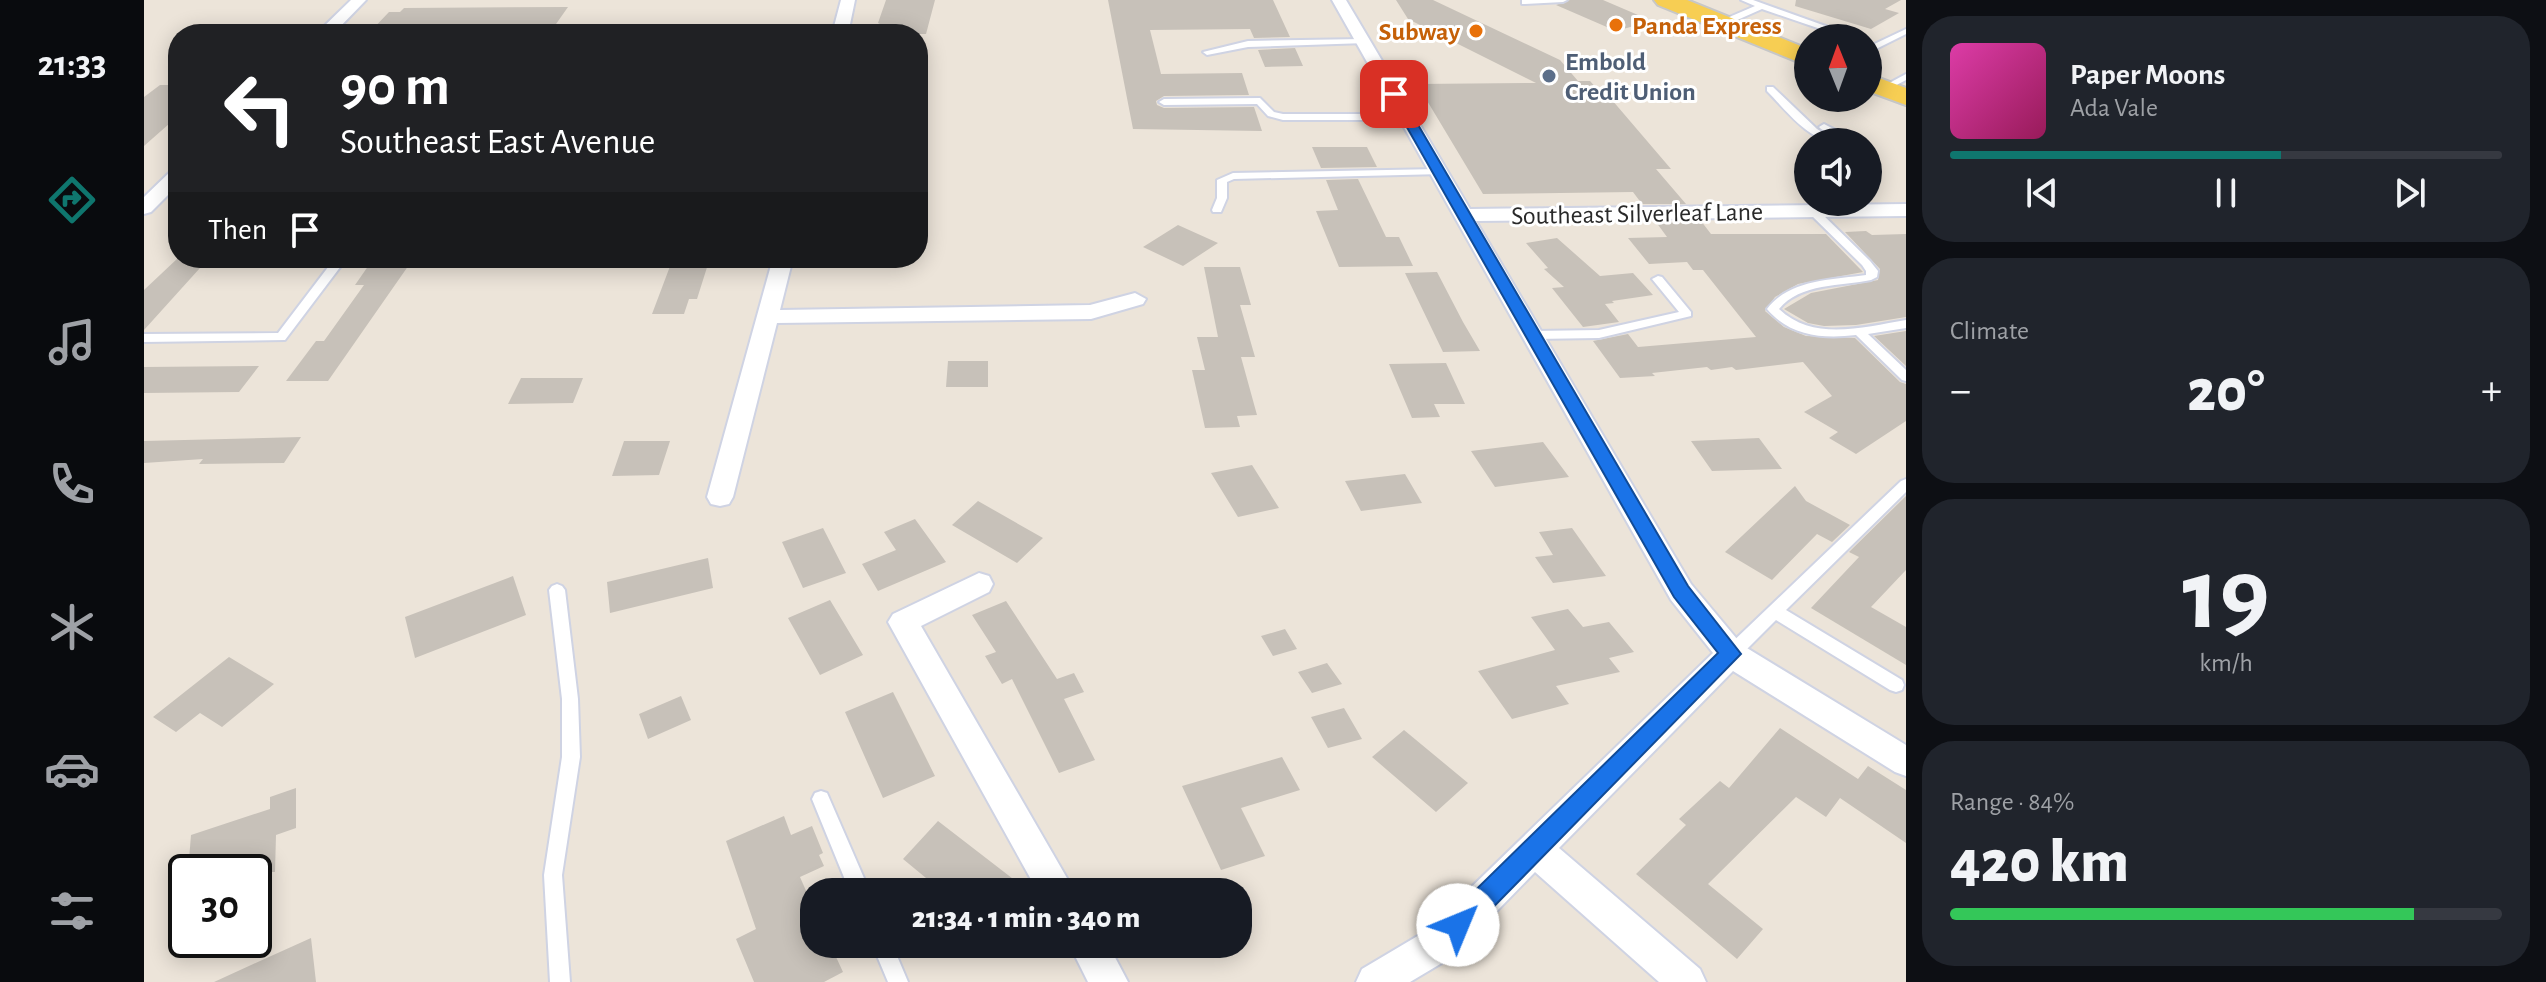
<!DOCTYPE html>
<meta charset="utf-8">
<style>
:root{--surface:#171b24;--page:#20242c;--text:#f1f3f6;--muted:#9ea1a6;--line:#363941;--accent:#0f766e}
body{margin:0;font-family:"Alegreya Sans",sans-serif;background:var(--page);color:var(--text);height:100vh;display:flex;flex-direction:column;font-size:30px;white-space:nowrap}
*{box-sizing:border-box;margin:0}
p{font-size:26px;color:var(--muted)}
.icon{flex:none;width:44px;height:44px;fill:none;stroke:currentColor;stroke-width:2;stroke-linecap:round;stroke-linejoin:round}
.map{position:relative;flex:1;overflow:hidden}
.side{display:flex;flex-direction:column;gap:16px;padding:16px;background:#0d0f14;width:640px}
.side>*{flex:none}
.top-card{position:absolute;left:24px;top:24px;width:760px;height:244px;border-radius:32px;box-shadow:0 4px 20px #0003;background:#202124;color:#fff;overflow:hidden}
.needle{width:52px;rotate:359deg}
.fabs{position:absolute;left:1650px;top:24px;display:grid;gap:16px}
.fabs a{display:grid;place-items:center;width:88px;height:88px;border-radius:50%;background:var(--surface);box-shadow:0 4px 20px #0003;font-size:40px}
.speed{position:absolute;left:24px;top:854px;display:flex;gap:16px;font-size:40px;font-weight:700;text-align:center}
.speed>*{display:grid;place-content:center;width:104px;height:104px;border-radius:50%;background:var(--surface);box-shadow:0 4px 20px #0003;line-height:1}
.speed .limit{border:4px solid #111;border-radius:12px;background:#fff;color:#111}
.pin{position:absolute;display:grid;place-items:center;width:68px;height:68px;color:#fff;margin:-34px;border-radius:16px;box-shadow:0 4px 12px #0006}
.me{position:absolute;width:88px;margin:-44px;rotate:45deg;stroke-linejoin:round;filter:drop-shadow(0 0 6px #0008)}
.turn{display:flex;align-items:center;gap:28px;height:168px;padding:0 40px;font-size:36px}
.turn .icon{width:104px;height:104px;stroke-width:2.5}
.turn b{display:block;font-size:56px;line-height:68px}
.then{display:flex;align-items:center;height:76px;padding:0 40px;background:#0003;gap:16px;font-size:30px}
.big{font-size:60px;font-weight:800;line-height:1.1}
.side .widget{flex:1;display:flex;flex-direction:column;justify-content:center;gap:12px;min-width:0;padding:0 28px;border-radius:32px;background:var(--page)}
.side .dial{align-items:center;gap:0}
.dial b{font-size:104px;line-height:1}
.song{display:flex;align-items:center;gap:24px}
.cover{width:96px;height:96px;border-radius:12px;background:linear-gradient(135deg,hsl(320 70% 55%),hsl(330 70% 35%))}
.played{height:8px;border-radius:4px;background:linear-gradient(90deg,var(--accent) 60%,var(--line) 60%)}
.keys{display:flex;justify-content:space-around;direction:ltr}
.heat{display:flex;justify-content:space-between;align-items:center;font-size:44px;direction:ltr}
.charge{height:12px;border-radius:6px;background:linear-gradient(90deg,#34c759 84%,var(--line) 0)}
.trip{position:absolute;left:656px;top:878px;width:452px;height:80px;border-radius:32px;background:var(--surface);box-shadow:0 4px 20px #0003;font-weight:800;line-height:80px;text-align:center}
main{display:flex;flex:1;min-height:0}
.dock{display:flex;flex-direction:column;width:144px;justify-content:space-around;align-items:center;background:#090b0e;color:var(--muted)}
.dock .icon{width:56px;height:56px}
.dock .selected{color:var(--accent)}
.dock b{font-size:36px;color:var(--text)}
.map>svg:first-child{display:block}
.building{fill:#c7c1b9}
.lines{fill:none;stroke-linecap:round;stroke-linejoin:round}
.service-casing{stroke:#cfd3e3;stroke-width:4}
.minor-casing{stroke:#cfd3e3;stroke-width:4}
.primary-casing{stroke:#c7c7c7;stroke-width:4}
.service{fill:#fff;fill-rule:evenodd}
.minor{fill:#fff;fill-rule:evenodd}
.primary{fill:#f7ce53;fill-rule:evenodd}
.route{fill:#1a73e8;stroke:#114b97;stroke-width:2}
.food-dot{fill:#e8710a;stroke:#fff;stroke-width:3}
.service-dot{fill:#5c6f8a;stroke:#fff;stroke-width:3}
.labels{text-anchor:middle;stroke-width:6;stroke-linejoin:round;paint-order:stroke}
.far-food-label{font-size:26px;font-weight:bold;fill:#c56008;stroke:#fff;text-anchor:start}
.far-service-label{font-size:26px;font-weight:bold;fill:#4e5e75;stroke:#fff;text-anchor:start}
.far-street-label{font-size:26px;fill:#292929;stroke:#fff}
</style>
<main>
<nav class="dock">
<b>21:33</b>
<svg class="icon selected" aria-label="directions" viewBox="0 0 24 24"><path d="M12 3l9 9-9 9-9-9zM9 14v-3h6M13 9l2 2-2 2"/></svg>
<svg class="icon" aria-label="music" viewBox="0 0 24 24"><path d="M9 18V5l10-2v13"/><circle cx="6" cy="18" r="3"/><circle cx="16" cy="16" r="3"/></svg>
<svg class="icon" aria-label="phone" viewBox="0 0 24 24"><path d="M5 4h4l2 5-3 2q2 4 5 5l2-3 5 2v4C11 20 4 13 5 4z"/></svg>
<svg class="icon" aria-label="climate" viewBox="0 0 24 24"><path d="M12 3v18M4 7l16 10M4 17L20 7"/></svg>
<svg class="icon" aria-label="car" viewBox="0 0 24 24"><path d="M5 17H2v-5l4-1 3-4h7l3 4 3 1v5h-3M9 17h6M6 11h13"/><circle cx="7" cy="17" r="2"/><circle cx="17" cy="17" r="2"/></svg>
<svg class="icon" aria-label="filters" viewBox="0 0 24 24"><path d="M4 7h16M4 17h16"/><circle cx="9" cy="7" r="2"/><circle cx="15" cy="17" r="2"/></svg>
</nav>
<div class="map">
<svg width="1762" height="982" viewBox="0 0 1762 982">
<rect width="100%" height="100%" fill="#ece4d9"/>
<path class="building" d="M742 0H791L782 34H756L734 23Z
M964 0H1129L1146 37 1110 38 1106 29 1006 30 1017 74 1098 73 1105 95 1020 96 1012 101 1013 105 1020 108 1110 107 1118 131 989 129Z
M1252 0H1289L1416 60 1434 81H1446L1463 100H1468L1527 169H1512L1542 204H1498L1489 192 1339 194 1273 84 1392 83 1264 19Z
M1426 0H1459L1508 21 1472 31 1412 5Z
M1652 0H1757L1741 9 1755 13 1727 29 1651 6Z
M424 7 405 34H224L245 12H256L260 8Z
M1151 48 1159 66 1121 67 1114 50Z
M16 85H34V116L0 146V97Z
M1168 147H1223L1233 167 1177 168Z
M1214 179 1242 237H1255L1269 266 1195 267 1172 211 1194 210 1182 180Z
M1557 221 1567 234H1682L1719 272 1654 284 1631 297 1621 311 1640 327 1662 336 1711 338 1756 382 1762 384V421L1712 454 1685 438 1694 432 1660 412 1688 396 1659 362 1592 370 1588 367 1567 370 1563 367 1508 373 1511 376 1476 378 1449 341 1484 334 1494 347 1612 337 1559 270H1549L1543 262 1505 264 1484 238 1523 237 1512 222Z
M1034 225 1074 243 1039 266 999 247Z
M1722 231 1728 235 1762 234V317L1712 325 1680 326 1664 323 1640 309 1667 293 1734 280 1736 269 1701 232Z
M1413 238 1456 276 1489 273 1509 295 1468 301 1470 303 1461 304 1475 322 1439 327 1408 288 1420 287 1400 269 1404 268 1382 243Z
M34 258H65L0 330V290Z
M528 261H565L553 299H545L540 314H508Z
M227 262H267L184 381H142L172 341H180L220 285H211Z
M1060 267H1096L1107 305H1096L1111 357H1097L1113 415 1093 416 1096 427 1061 428 1048 370H1061L1053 337H1074Z
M1293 272 1319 322 1336 351 1299 352 1261 273Z
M1762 331V366L1730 336Z
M804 361H844V387H802Z
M1302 363 1321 404H1290L1296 417 1268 418 1245 364Z
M115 366 95 392 0 393V367Z
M377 378H439L429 403 364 404Z
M157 437 140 463 55 464 59 459 0 463V441Z
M1615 438 1638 469 1568 471 1547 441Z
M480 441H526L515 475 468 476Z
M1399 442 1425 477 1351 487 1327 451Z
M1108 465 1135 508 1094 517 1067 473Z
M1261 474 1278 503 1217 511 1201 481Z
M1651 486 1662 501 1706 525 1688 542 1673 534 1628 580 1581 552Z
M1762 496V570L1727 607 1762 627V665L1667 608 1715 557 1705 552Z
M834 501 899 538 873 563 808 525Z
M771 519 802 562 734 591 718 564 752 550 740 532Z
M679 528 702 573 659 588 638 542Z
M1428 528 1462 576 1409 583 1391 557 1409 555 1395 532Z
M564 558 569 588 466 613 463 582Z
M369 576 382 615 271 658 261 617Z
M686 600 719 655 676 675 644 618Z
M862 601 913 679 930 673 940 692 920 699 951 760 915 773 868 679 858 684 841 656 852 652 828 615Z
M1424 609 1439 627 1465 622 1490 652 1465 658 1476 672 1412 686 1425 704 1368 719 1334 671 1411 650 1387 617Z
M1141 629 1153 649 1129 656 1117 636Z
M85 657 130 684 78 727 56 713 32 732 9 717Z
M1183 663 1198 684 1168 693 1154 672Z
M749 692 791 776 739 798 701 712Z
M537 696 547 720 504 739 495 714Z
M1200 708 1218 739 1184 748 1167 717Z
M1636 728 1714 779 1724 766 1762 790V843L1696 798 1682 817 1652 797 1564 884 1619 929 1593 959 1492 874 1542 825 1535 819 1576 781 1585 788Z
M1260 730 1324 783 1292 812 1228 757Z
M1138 757 1156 790 1097 808 1121 856 1077 870 1038 786Z
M152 788V828L132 835 131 872H44L47 835 126 809V797Z
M640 816 647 835 668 826 679 853 675 855 680 866 656 877 670 909V944H686L699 972 680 982H610L592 939 612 929 582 841Z
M794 821 886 892H799L759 859Z
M167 938 172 982H70L116 961Z"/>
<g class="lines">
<defs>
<path id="service" d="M1378 0H1423L1419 2 1381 4H1378Z
M1597 0H1609L1715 38H1703L1618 9 1582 25H1576V21L1611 6Z
M1762 29V34L1724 53V47Z
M1219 39 1223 41 1222 43 1104 47 1063 55 1059 52 1104 41Z
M1762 74V80L1743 90 1736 88Z
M1623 87H1629L1673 129 1694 142C1665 142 1642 110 1623 91Z
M1116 98 1130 112 1139 114H1263L1268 117 1263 120H1139L1124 116 1113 104 1020 105 1015 102 1020 99Z
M1680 124 1711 140 1713 142H1701L1677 129 1675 127Z
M1295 169 1300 172 1299 174 1090 179 1083 182V198L1077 212H1069L1068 210 1073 198V180L1089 173Z
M1670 209 1674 210 1726 261 1734 271 1733 277 1727 280C1698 286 1656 283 1635 309 1670 342 1719 327 1762 320V328L1724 334 1762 370V381L1758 380 1712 335C1678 339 1646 336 1623 309 1646 279 1687 280 1722 275V271L1718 265 1666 214V210Z
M191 258H203L141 340 0 342V334L134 333Z
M1514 276 1518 277 1547 312V316L1455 338 1390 339 1384 335 1390 331 1455 330 1535 312 1508 279Z
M1762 479V492L1642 610 1758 680 1760 685 1758 690 1752 692 1746 690 1632 620 1593 659 1587 661 1581 659 1579 654 1581 649 1757 481Z
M413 584 418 586 421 590 434 699 436 757 418 875 426 982H406L400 875 418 757V699L405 590 408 586Z
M677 791 683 793 726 892H706L668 799 671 793Z
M728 944H748L764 982H744Z"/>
<path id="minor" d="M207 0H222L189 34H172Z
M697 0H711L704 34H688Z
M1188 0H1202L1326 209 1762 204V216L1332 221 1547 584 1598 645 1762 745V776L1751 772 1589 671 1415 848 1556 969 1562 982H1515L1391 872 1308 957 1266 982H1212L1218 969 1282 931 1569 653 1527 600Z
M34 169V185L7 212 0 214V197L27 171Z
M629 258H649L636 310 946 305 991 293 1002 299 999 304 947 319 633 323 589 497 585 504 576 506 567 504 563 497Z
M835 573 845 576 849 584 845 592 777 626 931 892H894L744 622 749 614Z
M925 944H964L984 982H944Z"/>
<path id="primary" d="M1510 0H1543L1664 49V66L1514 5Z
M1724 74 1762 88V105L1724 91Z"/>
</defs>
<use href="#service" class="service-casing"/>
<use href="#minor" class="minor-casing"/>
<use href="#primary" class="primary-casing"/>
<use href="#service" class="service"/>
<use href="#minor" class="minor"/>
<use href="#primary" class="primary"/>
</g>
<path class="route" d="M1250 91 1256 94 1544 586 1597 654 1323 934 1314 937 1305 934 1301 925 1305 916 1574 653 1530 597 1244 94Z"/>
<g class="food-dot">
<circle cx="1472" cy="25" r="8"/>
<circle cx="1332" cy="31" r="8"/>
</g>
<circle class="service-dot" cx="1405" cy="76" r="8"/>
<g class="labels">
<g class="far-food-label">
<text x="1488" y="34">Panda Express</text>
<text x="1316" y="40" text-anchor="end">Subway</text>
</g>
<g class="far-service-label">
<text x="1421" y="70">Embold<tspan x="1421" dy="30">Credit Union</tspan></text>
</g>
<g class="far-street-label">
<text transform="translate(1493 213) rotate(-1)" y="9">Southeast Silverleaf Lane</text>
</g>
</g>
</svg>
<div class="fabs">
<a><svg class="needle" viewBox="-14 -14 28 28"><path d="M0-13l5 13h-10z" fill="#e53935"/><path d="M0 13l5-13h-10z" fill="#9ea1a6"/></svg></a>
<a><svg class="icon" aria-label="sound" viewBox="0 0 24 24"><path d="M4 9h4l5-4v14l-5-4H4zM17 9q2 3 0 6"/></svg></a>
</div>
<div class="speed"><div class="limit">30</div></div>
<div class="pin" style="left:1250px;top:94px;background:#d93025"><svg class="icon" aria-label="arrive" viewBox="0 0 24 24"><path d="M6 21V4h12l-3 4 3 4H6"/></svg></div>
<svg class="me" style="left:1314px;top:925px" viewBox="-20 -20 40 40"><circle r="19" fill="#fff"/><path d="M0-13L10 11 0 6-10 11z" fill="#1a73e8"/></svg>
<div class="trip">21:34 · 1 min · 340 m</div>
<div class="top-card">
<div class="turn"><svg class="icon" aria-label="left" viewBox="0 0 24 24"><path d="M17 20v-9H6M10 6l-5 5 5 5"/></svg><div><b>90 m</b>Southeast East Avenue</div></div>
<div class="then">Then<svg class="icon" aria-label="arrive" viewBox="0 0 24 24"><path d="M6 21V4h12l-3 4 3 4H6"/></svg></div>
</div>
</div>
<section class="side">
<div class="widget">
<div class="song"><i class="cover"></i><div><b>Paper Moons</b><p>Ada Vale</p></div></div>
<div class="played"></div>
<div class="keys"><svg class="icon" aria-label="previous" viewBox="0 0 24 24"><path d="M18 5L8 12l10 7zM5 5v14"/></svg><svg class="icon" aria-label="pause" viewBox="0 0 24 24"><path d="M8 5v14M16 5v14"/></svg><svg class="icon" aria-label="next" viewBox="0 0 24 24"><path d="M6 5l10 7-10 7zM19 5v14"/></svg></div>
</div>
<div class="widget"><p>Climate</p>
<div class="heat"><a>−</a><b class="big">20°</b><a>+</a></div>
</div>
<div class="widget dial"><b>19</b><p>km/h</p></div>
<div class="widget"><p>Range · 84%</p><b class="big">420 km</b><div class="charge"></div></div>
</section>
</main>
